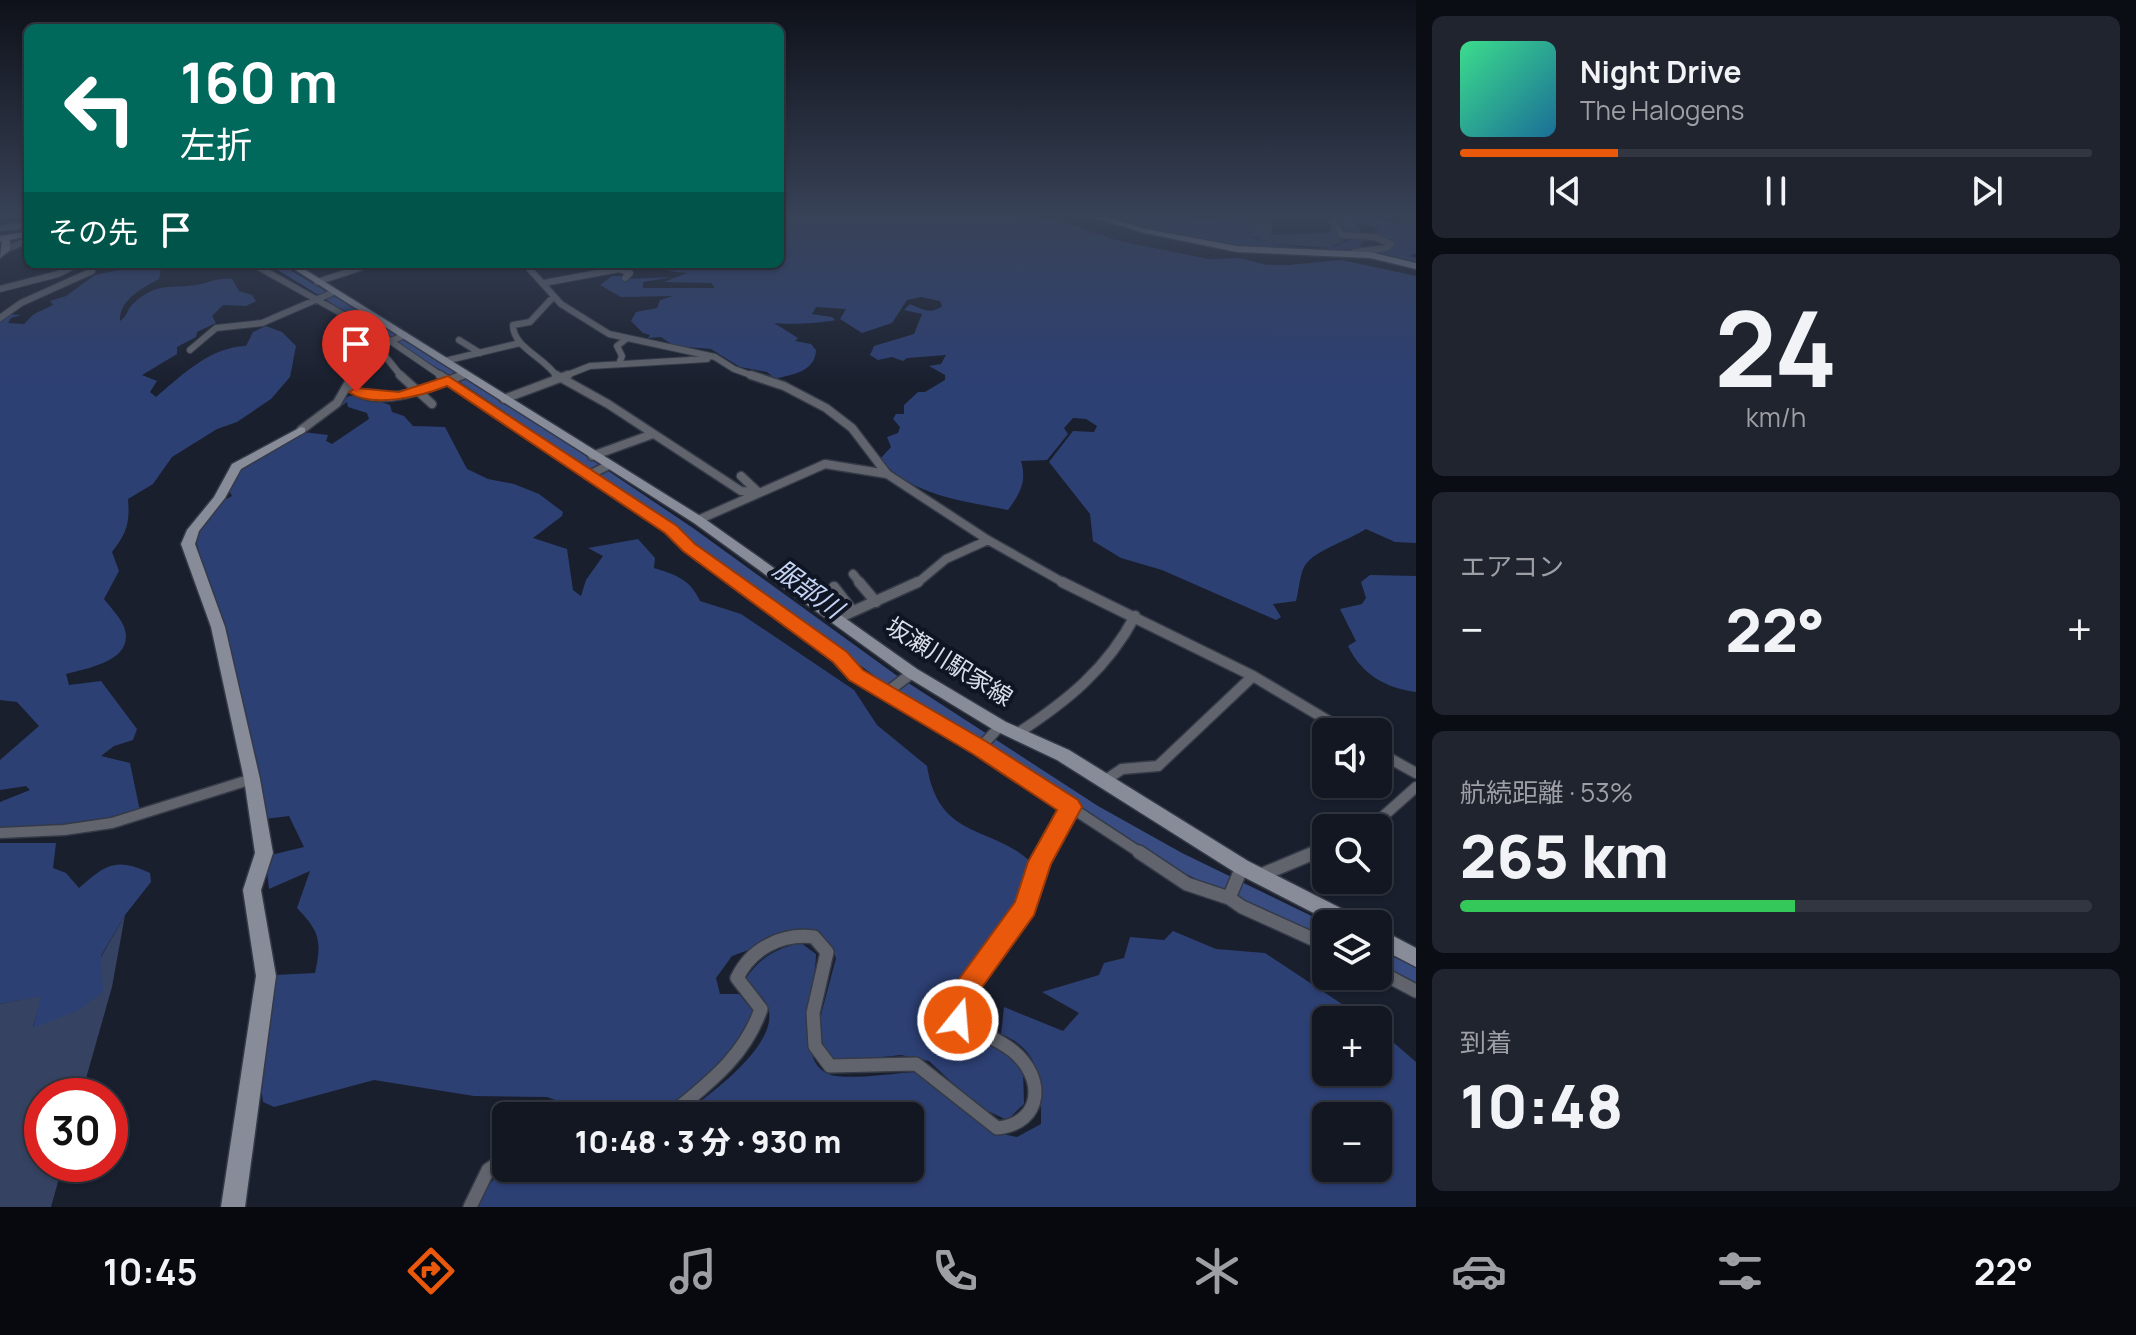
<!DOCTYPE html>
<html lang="ja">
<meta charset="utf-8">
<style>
:root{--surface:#131722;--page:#20242f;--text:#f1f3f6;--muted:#9d9fa5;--line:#323640;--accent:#ea580c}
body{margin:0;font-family:Manrope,"Noto Sans JP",sans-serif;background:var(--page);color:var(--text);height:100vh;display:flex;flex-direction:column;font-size:30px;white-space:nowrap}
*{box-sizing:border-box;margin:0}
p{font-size:26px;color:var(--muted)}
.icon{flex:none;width:44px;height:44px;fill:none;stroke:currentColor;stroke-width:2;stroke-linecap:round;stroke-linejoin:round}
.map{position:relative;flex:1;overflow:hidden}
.sheet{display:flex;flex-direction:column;gap:16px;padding:16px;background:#0a0d13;width:720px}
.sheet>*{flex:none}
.guide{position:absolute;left:24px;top:24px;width:760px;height:244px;border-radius:12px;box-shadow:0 2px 6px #0004,0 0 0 2px var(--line);background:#00695c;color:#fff;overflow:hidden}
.buttons{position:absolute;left:1312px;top:718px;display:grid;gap:16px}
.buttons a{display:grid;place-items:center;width:80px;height:80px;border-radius:12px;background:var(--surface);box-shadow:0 2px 6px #0004,0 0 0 2px var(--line);font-size:40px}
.speed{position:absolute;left:24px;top:1078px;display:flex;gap:16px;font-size:40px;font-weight:700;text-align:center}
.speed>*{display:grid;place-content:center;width:104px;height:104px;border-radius:50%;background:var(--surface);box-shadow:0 2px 6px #0004,0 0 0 2px var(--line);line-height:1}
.speed .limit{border:12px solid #d22;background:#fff;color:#111}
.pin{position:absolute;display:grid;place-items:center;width:68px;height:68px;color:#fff;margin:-82px -34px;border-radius:50% 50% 50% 0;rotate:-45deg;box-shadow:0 0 8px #0007}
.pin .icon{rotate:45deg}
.me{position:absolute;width:88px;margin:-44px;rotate:17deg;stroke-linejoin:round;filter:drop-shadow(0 0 6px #0008)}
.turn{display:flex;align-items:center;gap:28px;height:168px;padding:0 24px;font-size:36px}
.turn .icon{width:104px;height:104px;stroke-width:2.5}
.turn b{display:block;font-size:56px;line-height:68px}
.then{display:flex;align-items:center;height:76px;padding:0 24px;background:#0003;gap:16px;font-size:30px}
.big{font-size:60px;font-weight:800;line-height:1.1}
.sheet .card{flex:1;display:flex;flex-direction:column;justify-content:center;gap:12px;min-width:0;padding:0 28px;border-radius:12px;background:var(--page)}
.sheet .dial{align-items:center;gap:0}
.dial b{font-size:104px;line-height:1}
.song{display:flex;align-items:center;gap:24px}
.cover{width:96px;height:96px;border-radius:12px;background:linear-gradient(135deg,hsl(150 70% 55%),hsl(200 70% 35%))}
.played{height:8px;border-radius:4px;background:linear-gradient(90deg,var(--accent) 25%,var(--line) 25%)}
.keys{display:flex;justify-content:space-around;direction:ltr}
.heat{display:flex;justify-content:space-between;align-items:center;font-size:44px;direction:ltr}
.charge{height:12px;border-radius:6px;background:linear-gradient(90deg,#34c759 53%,var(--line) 0)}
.trip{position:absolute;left:492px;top:1102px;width:432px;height:80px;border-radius:12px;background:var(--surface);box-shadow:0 2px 6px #0004,0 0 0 2px var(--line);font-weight:800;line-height:80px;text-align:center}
.tabs{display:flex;height:128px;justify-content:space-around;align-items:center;background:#08090e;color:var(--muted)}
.tabs .icon{width:56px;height:56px}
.tabs .selected{color:var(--accent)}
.tabs b{font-size:36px;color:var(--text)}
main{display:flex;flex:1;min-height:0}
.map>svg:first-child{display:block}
.green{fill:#354261}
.forest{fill:#2d4074;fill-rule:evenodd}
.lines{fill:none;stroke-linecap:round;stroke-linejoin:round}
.river{fill:#394d82;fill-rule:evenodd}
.street-far3-casing{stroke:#343a47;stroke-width:8}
.street-far2-casing{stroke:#343a47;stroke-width:11}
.street-far1-casing{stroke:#343a47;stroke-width:13}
.street-casing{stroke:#343a47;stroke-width:16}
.secondary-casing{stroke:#343a47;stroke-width:3}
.street-far3{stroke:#61646c;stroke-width:6}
.street-far2{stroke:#61646c;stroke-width:8}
.street-far1{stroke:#61646c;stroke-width:10}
.street{stroke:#61646c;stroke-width:13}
.secondary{fill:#878c98;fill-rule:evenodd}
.route{fill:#ea580c;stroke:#983908;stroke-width:2}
.labels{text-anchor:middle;stroke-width:8;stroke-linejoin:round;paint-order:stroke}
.street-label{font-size:24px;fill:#dadfe9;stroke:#101523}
.water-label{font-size:26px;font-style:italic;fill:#c5d3f4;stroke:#101523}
</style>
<main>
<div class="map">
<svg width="1416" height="1207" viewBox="0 0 1416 1207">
<rect width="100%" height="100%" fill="#191f2d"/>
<path class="green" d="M1192 217H1270L1273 226 1271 235 1329 233 1331 226 1323 217H1328L1336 227 1335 231 1350 237 1330 248 1264 243 1232 220Z
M125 915 112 987 81 1096H42V1164H63L51 1207H0V1004L42 995 33 1027 101 957Z"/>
<path class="forest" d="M780 217H1032L1067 223 1119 241 1209 259 1239 258 1267 265H1290L1341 260 1416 276V543L1395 542 1366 529C1349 540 1316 550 1306 564 1300 571 1299 591 1296 601L1273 604 1281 617 1276 620 1162 570 1121 558 1093 541 1090 514 1049 462 1073 431 1094 432 1097 426 1086 419 1073 418 1064 428 1068 434 1047 460 1021 461C1027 482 1020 493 1008 510 964 501 909 495 880 459L891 447 887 437 898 433 900 427 893 419 896 414H904V405L918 392H925L945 380V375L929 366 941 364 946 355 907 358 903 361 892 357 878 360 870 355 874 346 914 334 922 314 904 310 910 304C921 309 931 315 942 306L940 301 921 297 907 300 892 323 862 333 840 319 846 309 816 307 812 314 832 317 835 320C824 323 786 325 774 323L798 338 795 341 811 344 816 350C815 372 793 374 775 379L767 372 740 367 711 349 674 346 661 337 648 338 650 335 643 333 631 321 636 312 657 308 660 300 673 296 621 297 600 285 612 276H621L625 279 673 277 643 282V288H715L711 283 664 282 687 273 668 271 661 264H780Z
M1099 217 1232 220 1255 228 1254 238C1268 245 1314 251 1329 248 1345 245 1345 237 1365 239L1360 244 1362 250 1348 252 1242 249Z
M1334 217H1370L1396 224 1416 217V253L1409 256 1416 258V265L1373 254 1395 246 1374 232 1379 228 1358 222 1356 226 1361 228 1360 232 1342 231Z
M96 264H173L161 269 159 279C142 288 119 300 120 321 128 316 127 308 135 302 159 280 176 290 201 284 213 281 219 278 232 279L239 291 252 295 256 301 246 306 223 305 212 316 216 323 197 332 196 337 177 347V354L142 375 157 381 150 392 156 397C182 375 210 347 246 346L253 332 266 326 282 332 296 346 290 377 271 399 237 422 217 429 172 457 153 484 128 499C130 523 127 533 112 552L119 571 104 599C110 607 123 620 125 630 133 661 87 668 66 674L69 685 101 681 137 729 133 740 114 746 101 756 130 763 140 811 98 830 0 837V802L30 790 26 786 0 790V760L39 726 17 702 0 700V320L7 314 21 315 11 318 8 323 24 324 34 314 53 305 50 301 66 296 95 275 118 270Z
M360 395 390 405 392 412 404 416 413 426 445 427 467 469 488 479 514 484 539 494 563 512 562 516 533 538 567 549 573 590 581 596 586 580 603 556 588 548 638 539 655 558 654 568C676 575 690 579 700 601L741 614 854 690 877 725 927 766C939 841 991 824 1032 863 1023 891 1014 919 996 943 977 968 953 987 943 1018L962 1035 1004 1049 1023 1070 1024 1104 1007 1120 977 1106 929 1061 901 1055 836 1062 821 1046 818 1026 836 958 827 940 805 929 732 956 716 978 720 994H739L754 1012C745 1050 687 1092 657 1116H599L547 1097 474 1096 374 1080 274 1107 263 1102 260 1078 275 975 315 973C322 941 320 932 297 908L310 871 269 889 267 872 271 855 304 847 289 816 265 819 195 536 218 503 232 496 229 491 237 469 303 432 328 435 326 441 332 444 369 419 367 413 348 407 347 402 337 409H331L349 396Z
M1370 575 1416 576V692C1386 688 1362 675 1348 646L1356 641 1340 609 1362 604 1366 598 1361 582Z
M0 843H56L53 868 66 873 79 888C106 864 116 857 150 873L151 882 125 915 101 956 103 992 77 1011 33 1028 41 996 0 1004Z
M1173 931 1216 949 1265 953 1366 1020H1326V1072H1378V1029L1416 1062V1207H476L484 1190 506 1166V1168H910V1116H681C705 1098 787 1041 766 1003 762 995 751 987 745 980 759 958 776 948 801 943L816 954C816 985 790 1070 836 1076 862 1079 892 1073 917 1072L993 1132 1017 1137 1041 1124C1041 1085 1043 1051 1001 1034L1004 1007 1063 1031 1079 1013 1042 992 1099 975 1104 963 1124 958 1130 937 1164 940ZM1326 1116H1378V1168H1326Z"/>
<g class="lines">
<path class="river" d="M268 264H280L458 370 693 528 896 675 1098 806 1182 853 1328 924 1326 944 1168 865 1084 818 884 683 683 534 450 376Z
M1378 950 1416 967V990L1378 971Z"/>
<defs>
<path id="street-far3" d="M1331 217 1342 235 1374 237 1391 244 1387 248 1354 252 1356 254
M0 228 28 225
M7 249 28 240
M253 264 389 340 443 377
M525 264 561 304 609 334 715 357 734 369 756 377
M317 282 372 264
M544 283 619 269 630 273 625 278
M0 289 58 274 78 264
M554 296 530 322 513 325C513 348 546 358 557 377
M0 318 21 303 92 271 94 264
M459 340 480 353
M377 346 402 377
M190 350 216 328 262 323 334 292
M445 361 520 343
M619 364 622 356 617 346 626 339
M352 377 372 349 405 335
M458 377 465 374
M562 377 590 366 707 359"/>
<path id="street-far2" d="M400 375 432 404
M440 375 671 530 689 548 738 584
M556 375 608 404 741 491 758 492
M751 375 784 386 826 408 852 428 887 474 988 540 1066 584
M351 379V387C376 412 436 385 463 375
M504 399 568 375
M301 430 337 403 353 375
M592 456 653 434
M589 475 607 466
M741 476 758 492
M698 520 825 464 887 474
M853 574 861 584
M916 584 946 559 988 540"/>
<path id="street-far1" d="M736 582 840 657 856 675 980 748 1142 854
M859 582 876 602
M1062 582 1253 676 1347 732
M834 587 852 610
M836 619 918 582
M886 693 912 673
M1018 733C1067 701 1107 669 1135 616
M980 748 1000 726
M1378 752 1416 773
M1104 781 1122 769 1158 766 1253 676
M1370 828 1416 787
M0 833 64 830 112 823 252 779
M1044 854 1071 807
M1311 854 1326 848"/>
<path id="street" d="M1139 852 1187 884 1229 898 1242 907 1326 945
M1261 875 1316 852
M1229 898 1242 867
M1378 971 1416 991
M669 1116C707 1084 744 1058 761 1009L737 978C751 949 781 933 814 937L827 952 813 1013 815 1046 830 1066 916 1064 997 1128C1044 1123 1045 1077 1013 1051 997 1038 975 1031 958 1020L956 1001 1025 907 1046 852
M470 1207 488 1170 506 1158"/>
<path id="secondary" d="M1092 217H1106L1146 229 1237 246 1370 252 1416 263V269L1370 258 1237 252 1145 233Z
M28 232V236L10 240V250L0 258 2 241 0 242V236Z
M286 264H296L702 517 917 669 1006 722 1069 750 1248 861 1360 918 1362 924H1335L1236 873 1057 760 994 730 907 677 694 523Z
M301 427 305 428V432L241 469 225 498 199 531 195 544 225 627 260 779 273 853 261 890 276 976 245 1207H221L256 976 243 890 255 853 244 779 211 627 181 544 187 530 214 497 232 464Z
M1378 928 1416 948V967L1378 947Z"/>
</defs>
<use href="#street-far3" class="street-far3-casing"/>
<use href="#street-far2" class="street-far2-casing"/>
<use href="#street-far1" class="street-far1-casing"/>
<use href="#street" class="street-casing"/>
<use href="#secondary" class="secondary-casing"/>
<use href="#street-far3" class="street-far3"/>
<use href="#street-far2" class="street-far2"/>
<use href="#street-far1" class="street-far1"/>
<use href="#street" class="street"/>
<use href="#secondary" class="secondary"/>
</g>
<linearGradient id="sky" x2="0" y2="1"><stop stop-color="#0e1119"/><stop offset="0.56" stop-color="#384257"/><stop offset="1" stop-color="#384257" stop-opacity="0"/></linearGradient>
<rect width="1416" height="386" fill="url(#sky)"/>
<path class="route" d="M448 376 677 526 695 544 847 652 863 670 987 742 1078 800 1082 807 1051 864 1034 915 970 1004 971 1020 967 1029 958 1033 949 1029 943 1001 1015 902 1028 862 1057 810 973 754 849 680 833 662 683 551 665 533 447 386C422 396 372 409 349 392L356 388 399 392Z"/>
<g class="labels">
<g class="street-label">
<text transform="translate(949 662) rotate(32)" y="8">坂瀬川駅家線</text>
</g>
<g class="water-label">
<text transform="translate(808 589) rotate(36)" y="9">服部川</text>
</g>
</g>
</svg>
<div class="buttons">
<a><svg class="icon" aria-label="sound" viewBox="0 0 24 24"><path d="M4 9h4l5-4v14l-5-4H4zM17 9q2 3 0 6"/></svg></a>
<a><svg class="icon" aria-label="search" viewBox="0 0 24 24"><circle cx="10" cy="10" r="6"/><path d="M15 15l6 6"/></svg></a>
<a><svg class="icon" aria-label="layers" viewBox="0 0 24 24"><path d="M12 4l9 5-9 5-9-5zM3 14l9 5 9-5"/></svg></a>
<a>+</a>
<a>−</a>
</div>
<div class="speed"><div class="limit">30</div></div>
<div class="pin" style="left:356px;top:392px;background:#d93025"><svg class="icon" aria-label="arrive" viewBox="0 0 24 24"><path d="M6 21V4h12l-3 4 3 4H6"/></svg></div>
<svg class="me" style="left:958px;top:1020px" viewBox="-20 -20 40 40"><circle r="17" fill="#ea580c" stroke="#fff" stroke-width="3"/><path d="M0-11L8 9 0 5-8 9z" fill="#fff"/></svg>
<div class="trip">10:48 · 3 分 · 930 m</div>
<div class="guide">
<div class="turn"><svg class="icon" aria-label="left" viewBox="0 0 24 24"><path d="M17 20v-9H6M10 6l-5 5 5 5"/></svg><div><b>160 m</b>左折</div></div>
<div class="then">その先<svg class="icon" aria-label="arrive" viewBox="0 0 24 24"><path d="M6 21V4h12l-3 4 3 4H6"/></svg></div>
</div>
</div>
<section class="sheet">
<div class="card">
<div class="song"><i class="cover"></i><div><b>Night Drive</b><p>The Halogens</p></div></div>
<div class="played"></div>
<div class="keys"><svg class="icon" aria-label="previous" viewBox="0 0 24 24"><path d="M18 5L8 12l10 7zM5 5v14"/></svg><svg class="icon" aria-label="pause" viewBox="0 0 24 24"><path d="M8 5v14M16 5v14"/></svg><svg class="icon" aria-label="next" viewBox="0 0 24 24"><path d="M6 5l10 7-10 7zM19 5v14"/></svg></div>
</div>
<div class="card dial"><b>24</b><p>km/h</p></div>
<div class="card"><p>エアコン</p>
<div class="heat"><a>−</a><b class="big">22°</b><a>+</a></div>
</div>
<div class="card"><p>航続距離 · 53%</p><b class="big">265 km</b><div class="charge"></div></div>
<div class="card"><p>到着</p><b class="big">10:48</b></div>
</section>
</main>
<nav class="tabs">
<b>10:45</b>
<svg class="icon selected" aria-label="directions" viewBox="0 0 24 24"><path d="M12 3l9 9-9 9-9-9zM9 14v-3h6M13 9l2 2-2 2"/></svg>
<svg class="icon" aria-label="music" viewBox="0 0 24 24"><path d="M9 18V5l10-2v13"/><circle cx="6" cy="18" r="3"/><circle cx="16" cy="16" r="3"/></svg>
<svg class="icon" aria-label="phone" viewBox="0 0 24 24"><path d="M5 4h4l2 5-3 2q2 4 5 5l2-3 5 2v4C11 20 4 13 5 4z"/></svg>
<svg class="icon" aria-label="climate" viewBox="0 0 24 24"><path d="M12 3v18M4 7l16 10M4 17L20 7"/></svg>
<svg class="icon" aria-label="car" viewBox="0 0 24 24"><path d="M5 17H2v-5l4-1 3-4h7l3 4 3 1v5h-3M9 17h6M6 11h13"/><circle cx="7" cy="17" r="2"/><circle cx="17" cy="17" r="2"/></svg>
<svg class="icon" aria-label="filters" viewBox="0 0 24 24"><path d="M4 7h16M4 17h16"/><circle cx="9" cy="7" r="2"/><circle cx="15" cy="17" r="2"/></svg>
<b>22°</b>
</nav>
